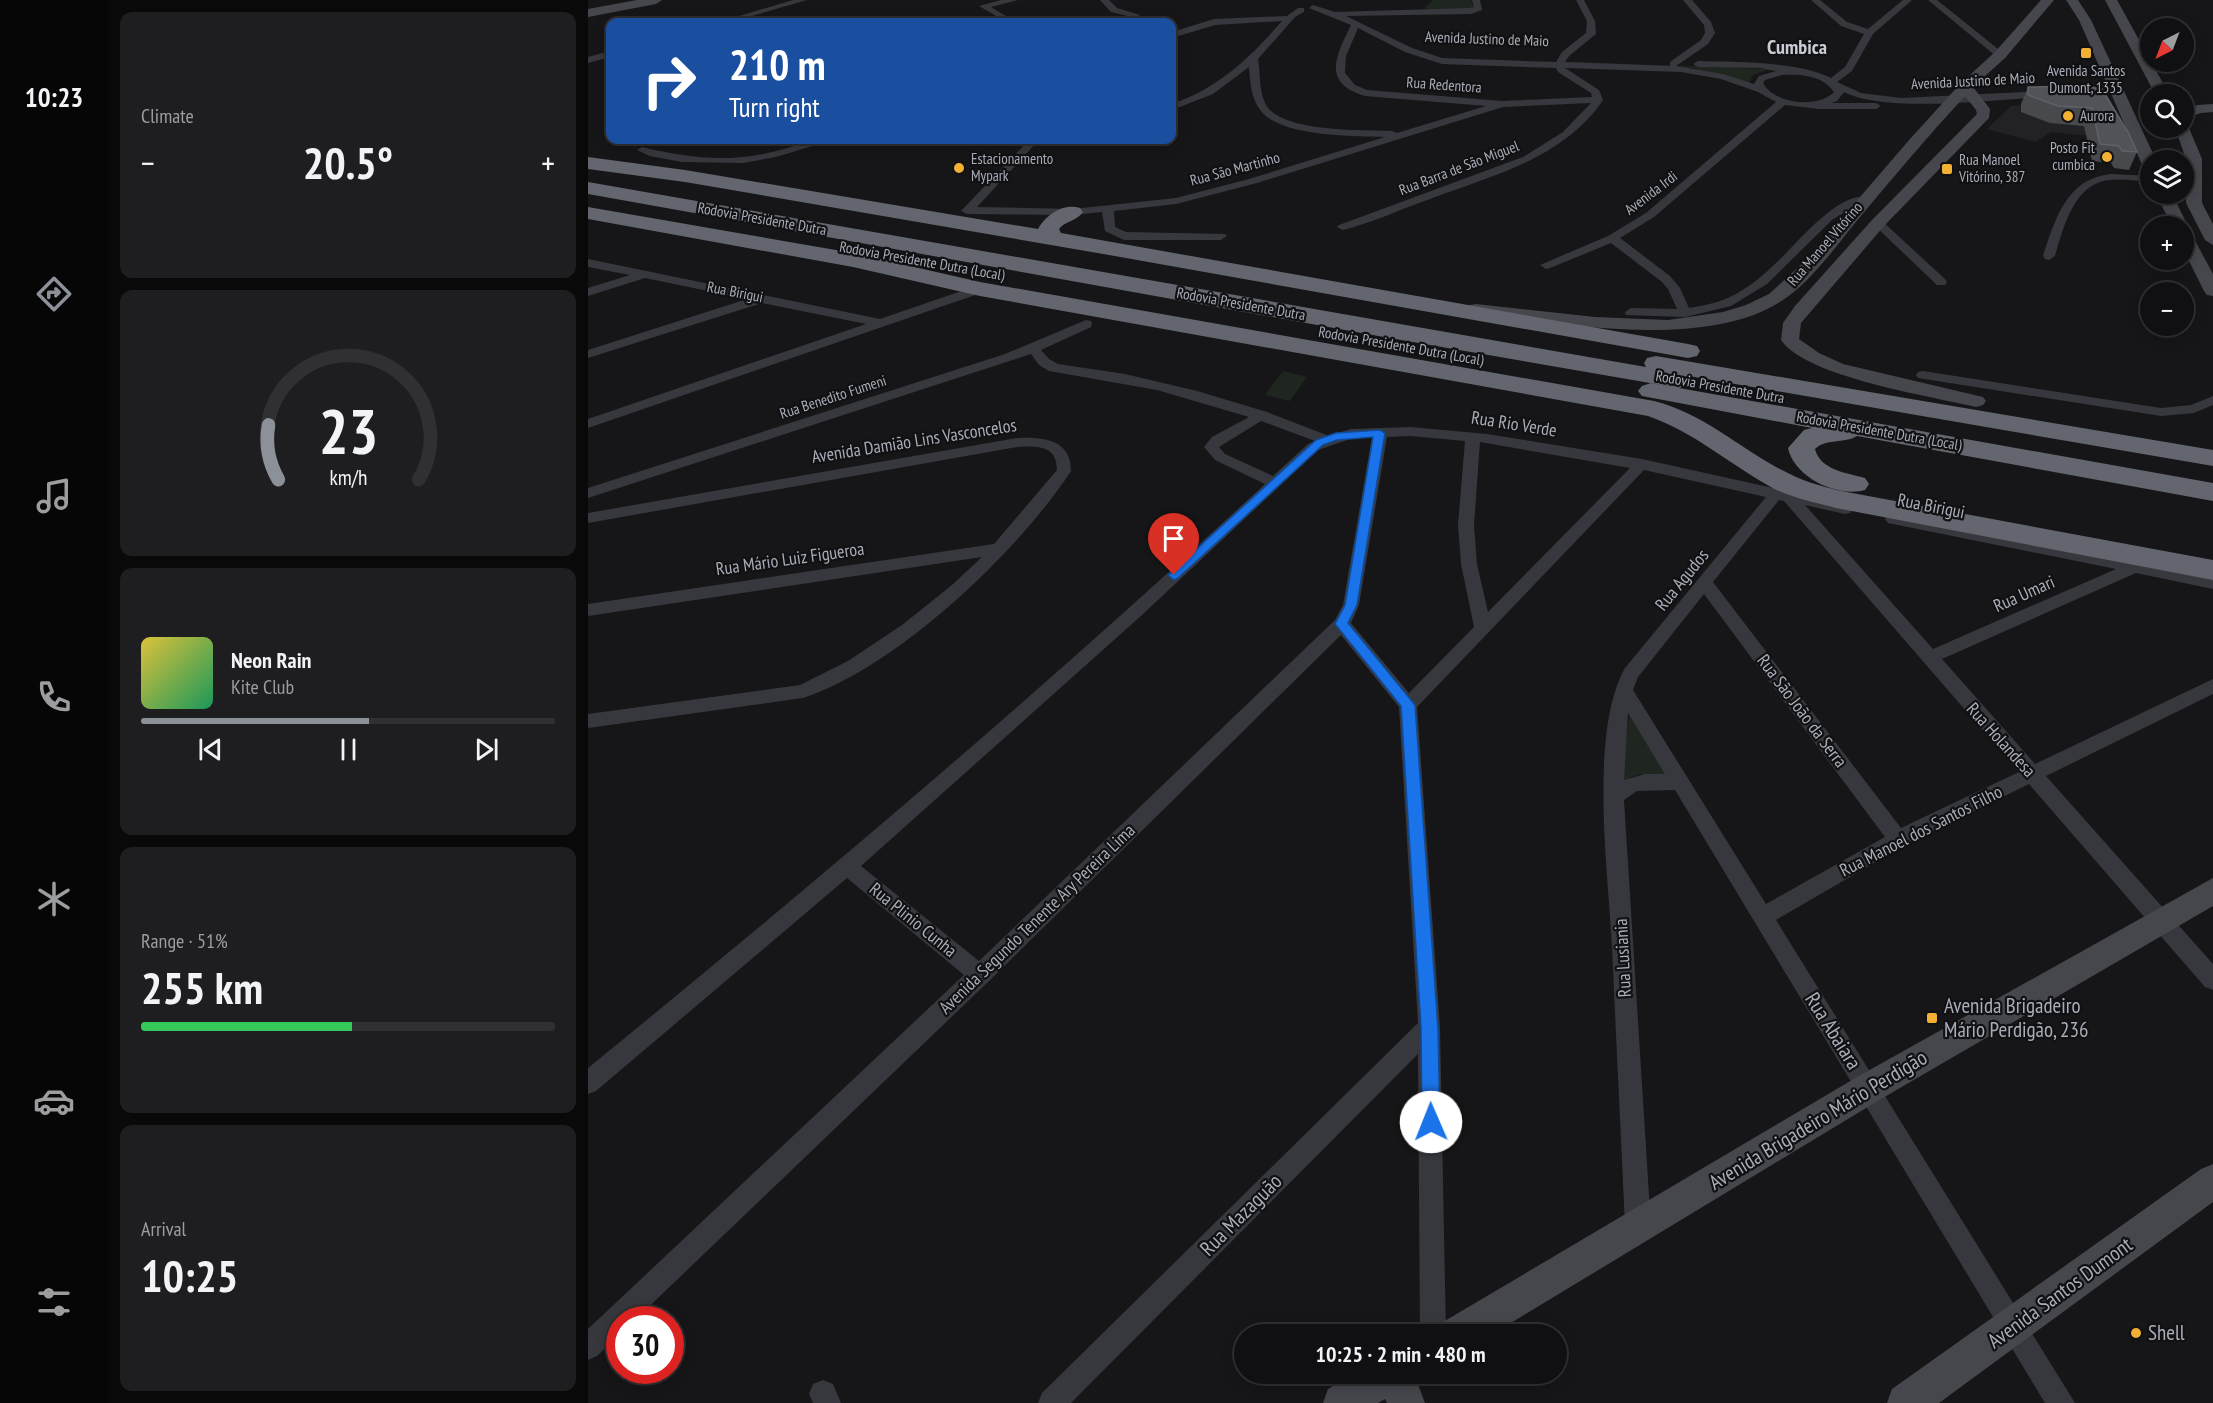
<!DOCTYPE html>
<meta charset="utf-8">
<style>
:root{--surface:#101012;--page:#1e1e20;--text:#f1f3f6;--muted:#9c9d9f;--line:#303032;--accent:#8c9099}
body{margin:0;font-family:"PT Sans Narrow",sans-serif;background:var(--page);color:var(--text);height:100vh;display:flex;flex-direction:column;font-size:22px;white-space:nowrap}
*{box-sizing:border-box;margin:0}
p{font-size:20px;color:var(--muted)}
.icon{flex:none;width:33px;height:33px;fill:none;stroke:currentColor;stroke-width:2;stroke-linecap:round;stroke-linejoin:round}
.map{position:relative;flex:1;overflow:hidden}
.panel{display:flex;flex-direction:column;gap:12px;padding:12px;background:#09090a;width:480px}
.panel>*{flex:none}
.hud{position:absolute;left:18px;top:18px;width:570px;height:126px;border-radius:12px;box-shadow:0 3px 15px #0003,0 0 0 2px var(--line);background:#1a4fa0;color:#fff;overflow:hidden}
.needle{width:39px;rotate:222deg}
.tools{position:absolute;left:1552px;top:18px;display:grid;gap:12px}
.tools a{display:grid;place-items:center;width:54px;height:54px;border-radius:50%;background:var(--surface);box-shadow:0 3px 15px #0003,0 0 0 2px var(--line);font-size:30px}
.speed{position:absolute;left:18px;top:1306px;display:flex;gap:12px;font-size:30px;font-weight:700;text-align:center}
.speed>*{display:grid;place-content:center;width:78px;height:78px;border-radius:50%;background:var(--surface);box-shadow:0 3px 15px #0003,0 0 0 2px var(--line);line-height:1}
.speed .limit{border:9px solid #d22;background:#fff;color:#111}
.pin{position:absolute;display:grid;place-items:center;width:51px;height:51px;color:#fff;margin:-62px -26px;border-radius:50% 50% 50% 0;rotate:-45deg;box-shadow:0 0 6px #0007}
.pin .icon{rotate:45deg}
.me{position:absolute;width:66px;margin:-33px;rotate:359deg;stroke-linejoin:round;filter:drop-shadow(0 0 4px #0008)}
.turn{display:flex;align-items:center;gap:21px;height:126px;padding:0 24px;font-size:27px}
.turn .icon{width:78px;height:78px;stroke-width:2.5}
.turn b{display:block;font-size:42px;line-height:51px}
.big{font-size:45px;font-weight:800;line-height:1.1}
.panel .card{flex:1;display:flex;flex-direction:column;justify-content:center;gap:9px;min-width:0;padding:0 21px;border-radius:12px;background:var(--page)}
.panel .dial{align-items:center;gap:0}
.dial svg{height:156px;overflow:visible;fill:none;stroke:var(--line);stroke-width:7;stroke-linecap:round;text-anchor:middle}
.dial text{fill:var(--text);stroke:none}
.song{display:flex;align-items:center;gap:18px}
.cover{width:72px;height:72px;border-radius:9px;background:linear-gradient(135deg,hsl(50 70% 55%),hsl(150 70% 35%))}
.played{height:6px;border-radius:3px;background:linear-gradient(90deg,var(--accent) 55%,var(--line) 55%)}
.keys{display:flex;justify-content:space-around;direction:ltr}
.heat{display:flex;justify-content:space-between;align-items:center;font-size:33px;direction:ltr}
.charge{height:9px;border-radius:4px;background:linear-gradient(90deg,#34c759 51%,var(--line) 0)}
.trip{position:absolute;left:646px;top:1324px;width:333px;height:60px;border-radius:30px;background:var(--surface);box-shadow:0 3px 15px #0003,0 0 0 2px var(--line);font-weight:800;line-height:60px;text-align:center}
main{display:flex;flex:1;min-height:0}
.tab-bar{display:flex;flex-direction:column;width:108px;justify-content:space-around;align-items:center;background:#060607;color:var(--muted)}
.tab-bar .icon{width:42px;height:42px}
.tab-bar .current{color:var(--accent)}
.tab-bar b{font-size:27px;color:var(--text)}
.map>svg:first-child{display:block}
.built{fill:#222225}
.green{fill:#1e261f}
.lines{fill:none;stroke-linecap:round;stroke-linejoin:round}
.street{fill:#37383d;fill-rule:evenodd}
.secondary{fill:#45474d;fill-rule:evenodd}
.highway{fill:#63666e;fill-rule:evenodd}
.wall{fill:#47494d}
.building{fill:#525359;stroke:#5f6168;stroke-width:1.5}
.route{fill:#1a73e8;stroke:#114b97;stroke-width:1.5}
.poi-dot{fill:#f2b134;stroke:#111113;stroke-width:2}
.labels{text-anchor:middle;stroke-width:4.5;stroke-linejoin:round;paint-order:stroke}
.far-street-label{font-size:15px;fill:#a8adb8;stroke:#111113}
.far-poi-label{font-size:15px;fill:#a8adb8;stroke:#111113;text-anchor:start}
.street-label{font-size:18px;fill:#a8adb8;stroke:#111113}
.far-district-label{font-size:20px;font-weight:bold;fill:#c9ccd4;stroke:#111113}
.near-poi-label{font-size:21px;fill:#a8adb8;stroke:#111113;text-anchor:start}
.near-street-label{font-size:21px;fill:#a8adb8;stroke:#111113}
</style>
<main>
<nav class="tab-bar">
<b>10:23</b>
<svg class="icon current" aria-label="directions" viewBox="0 0 24 24"><path d="M12 3l9 9-9 9-9-9zM9 14v-3h6M13 9l2 2-2 2"/></svg>
<svg class="icon" aria-label="music" viewBox="0 0 24 24"><path d="M9 18V5l10-2v13"/><circle cx="6" cy="18" r="3"/><circle cx="16" cy="16" r="3"/></svg>
<svg class="icon" aria-label="phone" viewBox="0 0 24 24"><path d="M5 4h4l2 5-3 2q2 4 5 5l2-3 5 2v4C11 20 4 13 5 4z"/></svg>
<svg class="icon" aria-label="climate" viewBox="0 0 24 24"><path d="M12 3v18M4 7l16 10M4 17L20 7"/></svg>
<svg class="icon" aria-label="car" viewBox="0 0 24 24"><path d="M5 17H2v-5l4-1 3-4h7l3 4 3 1v5h-3M9 17h6M6 11h13"/><circle cx="7" cy="17" r="2"/><circle cx="17" cy="17" r="2"/></svg>
<svg class="icon" aria-label="filters" viewBox="0 0 24 24"><path d="M4 7h16M4 17h16"/><circle cx="9" cy="7" r="2"/><circle cx="15" cy="17" r="2"/></svg>
</nav>
<section class="panel">
<div class="card"><p>Climate</p>
<div class="heat"><a>−</a><b class="big">20.5°</b><a>+</a></div>
</div>
<div class="card dial"><svg viewBox="0 0 100 80">
<path d="M14 69A42 42 0 1 1 86 69"/>
<path d="M14 69A42 42 0 0 1 9 41" stroke="#8c9099"/>
<text x="50" y="56" font-size="32" font-weight="700">23</text>
<text x="50" y="72" font-size="11">km/h</text>
</svg></div>
<div class="card">
<div class="song"><i class="cover"></i><div><b>Neon Rain</b><p>Kite Club</p></div></div>
<div class="played"></div>
<div class="keys"><svg class="icon" aria-label="previous" viewBox="0 0 24 24"><path d="M18 5L8 12l10 7zM5 5v14"/></svg><svg class="icon" aria-label="pause" viewBox="0 0 24 24"><path d="M8 5v14M16 5v14"/></svg><svg class="icon" aria-label="next" viewBox="0 0 24 24"><path d="M6 5l10 7-10 7zM19 5v14"/></svg></div>
</div>
<div class="card"><p>Range · 51%</p><b class="big">255 km</b><div class="charge"></div></div>
<div class="card"><p>Arrival</p><b class="big">10:25</b></div>
</section>
<div class="map">
<svg width="1625" height="1403" viewBox="0 0 1625 1403">
<rect width="100%" height="100%" fill="#161618"/>
<path class="built" d="M1503 101 1540 140 1463 132 1448 142 1399 129 1423 106Z"/>
<path class="green" d="M845 0H883L886 9H838L837 7Z
M984 62 1182 69 1165 75 1161 83 1104 68 983 65Z
M695 371 719 377 702 401 677 395Z
M1042 711 1086 782C1063 775 1051 767 1032 786Z"/>
<g class="lines">
<path class="street" d="M205 0H219L143 22H131Z
M413 0H430L403 7 428 22H418L391 6Z
M512 0H521L529 8 552 15 548 18 523 12Z
M884 0H892L894 10 883 14 758 16 824 48 854 58 968 62 974 52 998 33 999 21 988 0H996L1007 21 1008 34 981 56 977 62 1082 66V62L1113 40 1117 33 1116 25 1095 0H1104L1123 22 1127 33 1120 44 1088 66 1135 74 1166 84 1171 76 1188 71 1172 68 1110 67 1105 64 1110 61C1148 62 1209 61 1243 78L1257 67 1276 34 1253 26 1223 0H1232L1259 22 1280 29 1315 0H1324L1285 34 1264 71 1249 82 1273 93 1313 98 1459 91 1464 94 1459 97C1407 99 1300 114 1256 92L1249 101 1243 103H1288L1293 106 1288 109H1231L1197 105 1066 217 1032 238 1082 276 1092 288 1101 308C1120 305 1137 301 1153 291 1166 283 1178 273 1189 262 1209 244 1250 191 1280 197L1282 199 1245 219 1179 284 1143 306 1097 317 1038 315 1037 312 1043 308 1089 309 1080 289 1074 282 1023 243 962 268 958 269 952 265 1020 236 1058 213 1188 102 1170 92 1133 79 1093 72 977 68 1011 90 1015 100C975 159 905 175 842 199 813 209 784 223 755 230L749 227 751 225 935 157 975 132 1003 103 915 107 669 183 588 204 526 211 527 227 538 232 637 234 639 236 633 240H536L517 231 514 212 485 215 379 214 373 211 441 140H451L389 207 485 209 588 198 661 179 797 137C766 136 693 137 673 111 663 99 662 81 661 67L625 94 584 110V104C631 88 662 58 694 21L627 25 584 38V32L626 19 699 16 710 8H716V12L707 17 670 59C673 74 670 96 681 109 702 132 774 130 804 131L809 133 898 106 777 96C733 83 748 56 763 25L721 8 725 5 747 12 882 8 886 7ZM770 28 817 52 854 64 968 68 970 72 1003 93 1004 97 914 101 779 90 767 85 757 73 758 56ZM1194 75C1213 74 1234 75 1246 92 1230 109 1186 104 1175 83L1177 80Z
M1340 0H1349L1415 53V57H1409Z
M22 51V57L0 63V57Z
M1523 76 1528 79C1519 90 1497 101 1484 92L1489 89 1509 86Z
M228 140H244L188 157 155 163 94 162 62 156 49 150 54 147C91 156 131 162 169 155 189 152 208 145 228 140Z
M1523 174 1563 176V182C1547 181 1527 177 1512 182 1484 191 1474 232 1467 256L1461 260 1457 259 1455 256C1467 219 1479 178 1523 174Z
M1290 220 1294 221 1357 279 1359 282 1357 285H1349L1286 225V221Z
M0 259 292 319 388 286 392 285 398 289 396 292 0 428V419L278 324 174 303 0 358V350L159 299 57 278 0 296V288L42 275 0 267Z
M498 320 503 321 504 324 503 327 453 350 461 359 470 364 537 374 609 391 679 412 741 436 763 429 823 427 899 434 1054 459 1262 505 1265 509 1262 513 1257 514 1217 505 1345 649 1528 569 1305 524 1300 523 1297 519 1300 515 1305 514 1625 577V589L1548 573 1354 659 1447 764 1625 679V694L1458 776 1625 964V990L1617 987 1441 784 1317 845 1188 920 1487 1403H1457L1087 790 1049 791 1036 800 1063 1227 1059 1236 1050 1240 1041 1236 1037 1227C1033 1133 1028 1040 1024 946 1020 871 1001 732 1037 668L1178 497 1056 470 829 707 852 1027 858 1335H832L830 1054 483 1403H450L454 1393 830 1023 811 707 753 635 400 982 47 1320H32V1335L9 1356 0 1360V1329L376 975 259 878 8 1091 0 1094V1068C231 880 458 687 677 484L627 460 616 447 624 437 661 417 569 390 461 371 451 365 443 354 0 498V488L417 354ZM673 421 727 441 720 444 685 476 637 454 631 447ZM823 436 877 441 870 525 873 564 886 627 821 693 763 623 771 605 799 437ZM784 437 755 605 747 620 391 961 273 866 554 615 730 450 765 438ZM892 442 1042 468 900 612 889 564 886 525ZM1191 500 1196 501 1431 772 1313 828 1125 582ZM1116 594 1297 837 1178 904 1045 690 1050 677ZM1040 713 1077 774H1057L1036 780Z
M1335 371 1573 408 1603 405 1625 396V405L1606 413 1573 416 1330 378 1328 375 1330 372Z
M429 438C455 437 483 439 483 471 430 552 308 668 215 698L0 728V714L212 685 260 661 314 625 364 585 394 557 0 616V604L406 544 469 470C469 445 449 446 429 447L0 523V513Z
M235 1380 245 1384 253 1403H225L221 1394 225 1384Z"/>
<path class="secondary" d="M49 0H74L68 4 0 17V9Z
M1453 0H1466L1417 58 1385 87 1402 109 1401 118 1296 226 1213 323 1211 339 1231 353 1255 364 1395 397 1398 401 1395 405 1388 407C1342 396 1218 377 1193 340L1195 323 1207 306 1284 220 1389 114 1388 110 1377 96C1339 137 1303 180 1267 223 1246 249 1220 285 1192 302 1116 350 973 324 888 314L882 313 879 309 882 305 888 304 1007 317 1080 320 1135 312 1158 305 1181 294 1216 262 1322 139 1372 84 1407 52Z
M1478 0H1490L1503 20 1568 160H1563V172L1555 167 1491 20Z
M1517 0H1529L1581 94H1567Z
M1625 104V112L1613 113 1596 119V110L1610 105Z
M1596 124 1601 128 1614 159V203L1625 224V245L1617 240 1598 203V159L1587 128H1596Z
M1568 194H1584L1600 226 1598 229 1596 226H1584Z
M1596 230 1604 235 1625 274V296L1619 295 1616 291 1596 251Z
M1625 878V906L1293 1099 903 1335H849L855 1322 1269 1077Z
M1625 1164V1202L1351 1403H1299L1304 1389 1613 1169Z
M766 1374H826L837 1403H799L797 1399 790 1403H735L740 1389Z"/>
<path class="highway" d="M0 157 97 170 450 229C458 215 475 203 492 208L495 212C489 221 477 221 471 229L473 233 1100 344 1109 346 1112 351 1109 356 1100 358 521 255 97 182 0 169Z
M0 182 1058 367 1056 363 1059 358 1068 356 1625 450V466L1101 376 1104 380 1100 385 1091 388 796 337 0 194Z
M0 207 265 253 392 282 1066 401C1121 415 1158 455 1208 477 1221 483 1235 486 1248 490L1625 560V580L1248 508C1226 502 1202 498 1181 486 1140 463 1106 432 1060 416L392 296 265 267 0 219Z
M1063 383 1625 483V501L1269 436C1256 444 1238 438 1227 449 1232 470 1259 473 1277 478L1281 484 1277 490C1249 498 1206 477 1200 448L1216 430 1224 428 1054 396 1050 391 1054 386Z"/>
</g>
<path class="wall" d="M1491 86 1549 152 1541 170 1526 168 1523 163 1504 161 1496 126 1462 123 1433 112V104L1440 87Z"/>
<path class="building" d="M1491 86 1514 89 1540 132 1549 152 1534 151 1531 146 1512 144 1504 108 1470 106 1440 95V87Z"/>
<path class="route" d="M792 430 797 433 769 605 760 623 827 705 850 1028 852 1122 849 1128 843 1131 836 1128 834 1122 833 1028 813 706 747 624 757 605 785 437 749 440 735 445 590 578 586 580 580 575 728 440 748 433Z"/>
<g class="poi-dot">
<rect x="1492" y="47" width="12" height="12" rx="3"/>
<circle cx="1480" cy="116" r="6"/>
<circle cx="1519" cy="157" r="6"/>
<circle cx="371" cy="168" r="6"/>
<rect x="1353" y="163" width="12" height="12" rx="3"/>
<rect x="1338" y="1012" width="12" height="12" rx="3"/>
<circle cx="1548" cy="1333" r="6"/>
</g>
<g class="labels">
<g class="far-street-label">
<text transform="translate(899 39) rotate(2)" y="5">Avenida Justino de Maio</text>
<text transform="translate(1385 81) rotate(-3)" y="5">Avenida Justino de Maio</text>
<text transform="translate(856 85) rotate(4)" y="5">Rua Redentora</text>
<text transform="translate(871 168) rotate(-21)" y="5">Rua Barra de São Miguel</text>
<text transform="translate(647 169) rotate(-15)" y="5">Rua São Martinho</text>
<text transform="translate(1063 193) rotate(-37)" y="5">Avenida Irdi</text>
<text transform="translate(174 219) rotate(10)" y="5">Rodovia Presidente Dutra</text>
<text transform="translate(1237 244) rotate(-49)" y="5">Rua Manoel Vitórino</text>
<text transform="translate(334 261) rotate(10)" y="5">Rodovia Presidente Dutra (Local)</text>
<text transform="translate(147 292) rotate(11)" y="5">Rua Birigui</text>
<text transform="translate(653 304) rotate(10)" y="5">Rodovia Presidente Dutra</text>
<text transform="translate(813 346) rotate(10)" y="5">Rodovia Presidente Dutra (Local)</text>
<text transform="translate(1132 387) rotate(10)" y="5">Rodovia Presidente Dutra</text>
<text transform="translate(245 397) rotate(-18)" y="5">Rua Benedito Fumeni</text>
<text transform="translate(1291 431) rotate(10)" y="5">Rodovia Presidente Dutra (Local)</text>
</g>
<g class="far-poi-label">
<text x="1498" y="76" text-anchor="middle">Avenida Santos<tspan x="1498" dy="17">Dumont, 1335</tspan></text>
<text x="1492" y="121">Aurora</text>
<text x="1507" y="153" text-anchor="end">Posto Fit<tspan x="1507" dy="17">cumbica</tspan></text>
<text x="383" y="164">Estacionamento<tspan x="383" dy="17">Mypark</tspan></text>
<text x="1371" y="165">Rua Manoel<tspan x="1371" dy="17">Vitórino, 387</tspan></text>
</g>
<g class="street-label">
<text transform="translate(926 424) rotate(9)" y="6">Rua Rio Verde</text>
<text transform="translate(326 441) rotate(-9)" y="6">Avenida Damião Lins Vasconcelos</text>
<text transform="translate(1343 506) rotate(11)" y="6">Rua Birigui</text>
<text transform="translate(202 559) rotate(-8)" y="6">Rua Mário Luiz Figueroa</text>
<text transform="translate(1094 580) rotate(-51)" y="6">Rua Agudos</text>
<text transform="translate(1436 594) rotate(-24)" y="6">Rua Umari</text>
<text transform="translate(1214 711) rotate(53)" y="6">Rua São João da Serra</text>
<text transform="translate(1413 740) rotate(48)" y="6">Rua Holandesa</text>
<text transform="translate(1333 831) rotate(-27)" y="6">Rua Manoel dos Santos Filho</text>
<text transform="translate(449 919) rotate(-44)" y="6">Avenida Segundo Tenente Ary Pereira Lima</text>
<text transform="translate(325 920) rotate(39)" y="6">Rua Plinio Cunha</text>
<text transform="translate(1035 958) rotate(-93)" y="6">Rua Lusiania</text>
</g>
<g class="far-district-label">
<text x="1209" y="54">Cumbica</text>
</g>
<g class="near-poi-label">
<text x="1356" y="1013">Avenida Brigadeiro<tspan x="1356" dy="24">Mário Perdigão, 236</tspan></text>
<text x="1560" y="1340">Shell</text>
</g>
<g class="near-street-label">
<text transform="translate(1245 1031) rotate(58)" y="7">Rua Abaiara</text>
<text transform="translate(1230 1120) rotate(-31)" y="7">Avenida Brigadeiro Mário Perdigão</text>
<text transform="translate(653 1215) rotate(-45)" y="7">Rua Mazaguão</text>
<text transform="translate(1472 1293) rotate(-36)" y="7">Avenida Santos Dumont</text>
</g>
</g>
</svg>
<div class="tools">
<a><svg class="needle" viewBox="-14 -14 28 28"><path d="M0-13l5 13h-10z" fill="#e53935"/><path d="M0 13l5-13h-10z" fill="#9c9d9f"/></svg></a>
<a><svg class="icon" aria-label="search" viewBox="0 0 24 24"><circle cx="10" cy="10" r="6"/><path d="M15 15l6 6"/></svg></a>
<a><svg class="icon" aria-label="layers" viewBox="0 0 24 24"><path d="M12 4l9 5-9 5-9-5zM3 14l9 5 9-5"/></svg></a>
<a>+</a>
<a>−</a>
</div>
<div class="speed"><div class="limit">30</div></div>
<div class="pin" style="left:586px;top:575px;background:#d93025"><svg class="icon" aria-label="arrive" viewBox="0 0 24 24"><path d="M6 21V4h12l-3 4 3 4H6"/></svg></div>
<svg class="me" style="left:843px;top:1122px" viewBox="-20 -20 40 40"><circle r="19" fill="#fff"/><path d="M0-13L10 11 0 6-10 11z" fill="#1a73e8"/></svg>
<div class="trip">10:25 · 2 min · 480 m</div>
<div class="hud">
<div class="turn"><svg class="icon" aria-label="right" viewBox="0 0 24 24"><path d="M7 20v-9h11M14 6l5 5-5 5"/></svg><div><b>210 m</b>Turn right</div></div>
</div>
</div>
</main>
